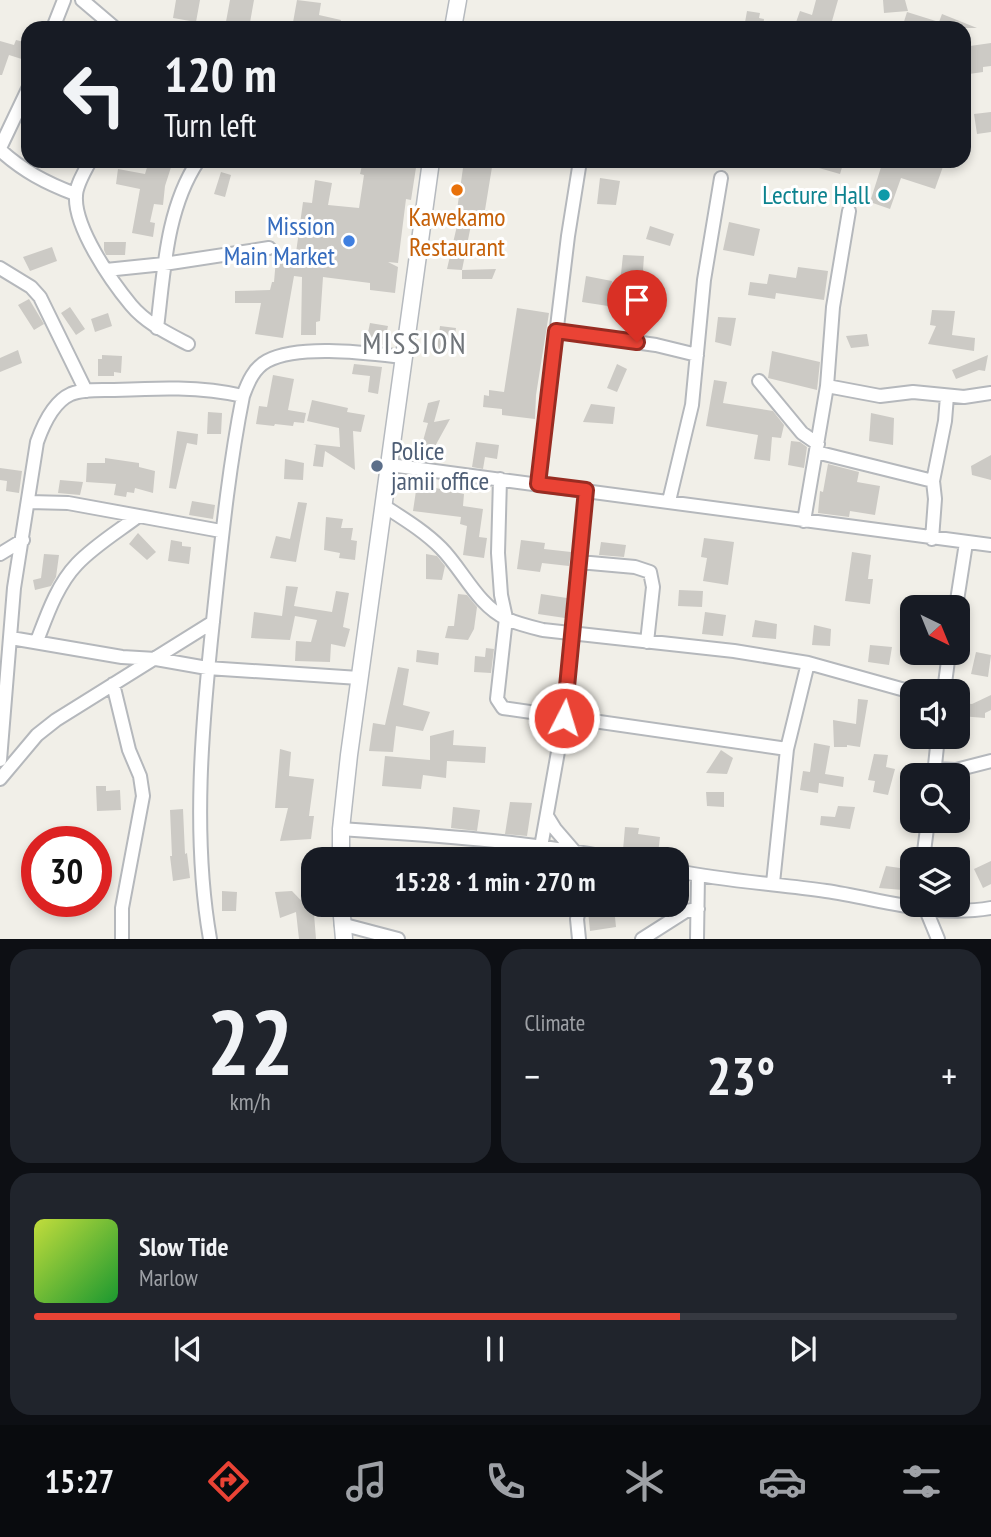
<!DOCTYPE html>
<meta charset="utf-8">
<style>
:root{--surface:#171b24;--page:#20242c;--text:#f1f3f6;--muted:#9ea1a6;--line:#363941;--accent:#ea4335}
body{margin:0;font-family:"PT Sans Narrow",sans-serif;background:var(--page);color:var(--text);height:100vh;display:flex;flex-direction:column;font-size:26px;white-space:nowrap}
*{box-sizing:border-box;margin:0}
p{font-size:23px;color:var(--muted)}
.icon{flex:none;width:38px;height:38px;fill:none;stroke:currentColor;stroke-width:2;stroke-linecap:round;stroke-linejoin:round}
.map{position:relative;height:939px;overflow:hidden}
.details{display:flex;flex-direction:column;gap:10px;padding:10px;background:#0d0f14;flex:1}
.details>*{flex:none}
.banner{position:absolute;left:21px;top:21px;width:950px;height:147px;border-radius:21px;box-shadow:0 4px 10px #0003;background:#171b24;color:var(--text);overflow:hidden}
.needle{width:46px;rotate:137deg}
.buttons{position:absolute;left:900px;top:595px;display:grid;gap:14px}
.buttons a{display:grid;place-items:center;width:70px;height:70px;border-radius:14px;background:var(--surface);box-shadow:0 4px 10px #0003;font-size:35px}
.speed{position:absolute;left:21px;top:826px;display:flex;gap:14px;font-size:35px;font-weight:700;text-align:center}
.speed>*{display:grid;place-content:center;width:91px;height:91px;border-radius:50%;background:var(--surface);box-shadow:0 4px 10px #0003;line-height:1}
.speed .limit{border:10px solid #d22;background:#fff;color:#111}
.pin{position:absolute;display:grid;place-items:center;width:60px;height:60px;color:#fff;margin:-72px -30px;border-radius:50% 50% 50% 0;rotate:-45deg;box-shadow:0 0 7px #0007}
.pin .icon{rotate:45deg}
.me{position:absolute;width:77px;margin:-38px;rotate:5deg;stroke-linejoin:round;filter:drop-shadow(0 0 5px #0008)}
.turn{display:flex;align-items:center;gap:24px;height:147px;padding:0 28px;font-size:32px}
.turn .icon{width:91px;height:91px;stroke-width:2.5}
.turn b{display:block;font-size:49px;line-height:60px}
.big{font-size:52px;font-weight:700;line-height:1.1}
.details .widget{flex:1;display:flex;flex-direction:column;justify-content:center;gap:10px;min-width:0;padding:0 24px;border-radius:21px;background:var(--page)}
.details .dial{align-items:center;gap:0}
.dial b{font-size:91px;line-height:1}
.song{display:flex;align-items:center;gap:21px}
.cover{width:84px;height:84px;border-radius:10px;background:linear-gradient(135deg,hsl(70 70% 55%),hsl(130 70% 35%))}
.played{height:7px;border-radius:4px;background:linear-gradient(90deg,var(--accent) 70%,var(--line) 70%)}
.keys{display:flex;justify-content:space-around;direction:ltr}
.heat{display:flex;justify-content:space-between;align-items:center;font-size:38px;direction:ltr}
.details .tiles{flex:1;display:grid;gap:10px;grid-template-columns:1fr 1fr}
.widget:last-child{grid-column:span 2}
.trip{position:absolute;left:301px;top:847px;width:388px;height:70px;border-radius:21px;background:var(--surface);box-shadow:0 4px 10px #0003;font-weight:700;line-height:70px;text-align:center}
.tabs{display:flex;height:112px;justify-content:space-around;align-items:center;background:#090b0e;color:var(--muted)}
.tabs .icon{width:49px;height:49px}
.tabs .active{color:var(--accent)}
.tabs b{font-size:32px;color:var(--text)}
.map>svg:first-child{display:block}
.building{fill:#cccac5}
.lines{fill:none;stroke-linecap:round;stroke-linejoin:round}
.street-casing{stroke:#b5b8bc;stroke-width:16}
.secondary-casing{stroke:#b6babf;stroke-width:19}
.street{stroke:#fff;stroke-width:12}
.secondary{stroke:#fff;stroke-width:16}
.route-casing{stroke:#982c22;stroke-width:18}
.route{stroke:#ea4335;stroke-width:12}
.food-dot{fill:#e8710a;stroke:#fff;stroke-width:2.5}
.culture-dot{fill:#0f9aa8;stroke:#fff;stroke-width:2.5}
.shop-dot{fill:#3f7fe0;stroke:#fff;stroke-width:2.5}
.service-dot{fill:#5c6f8a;stroke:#fff;stroke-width:2.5}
.labels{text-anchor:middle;stroke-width:6;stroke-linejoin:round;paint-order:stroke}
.culture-label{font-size:26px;fill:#0d838f;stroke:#fff;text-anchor:end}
.food-label{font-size:26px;fill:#c56008;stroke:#fff}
.shop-label{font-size:26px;fill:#366cbe;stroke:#fff;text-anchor:end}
.service-label{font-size:26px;fill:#4e5e75;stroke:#fff;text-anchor:start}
.quarter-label{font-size:30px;letter-spacing:2px;fill:#70757a;stroke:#fff}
</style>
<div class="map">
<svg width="991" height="939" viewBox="0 0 991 939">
<rect width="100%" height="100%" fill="#f1efe8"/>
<path class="building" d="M176 0H200L196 22 173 18Z
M230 0H254L249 28 225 27Z
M297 0 321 3 319 15 341 20 339 28H292Z
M816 0H838L830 28H794L800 11 812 15Z
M883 0H905L908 11 884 13Z
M747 11 760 13 759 18 764 19 763 28H744Z
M907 12 939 22 942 14 977 28H902Z
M16 40 28 43V61L9 55 2 75H0V41L14 45Z
M991 43V66L983 67V72L969 74 966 53 971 52 970 46Z
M991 112V132L977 134 974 114Z
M149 161H173L165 186 163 205 154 204 150 222 155 223 153 237 132 233 140 189 116 184 118 169 145 174Z
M363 161H417L411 200 406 199 398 263 388 262 398 267 395 293 370 290V283L323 277 320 321 316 322V335H301L302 277 294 276 283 338 255 334 261 303H235V291L270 290 272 282H274L276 259 295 260 303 202 312 203 315 180 332 183 328 205 359 208 364 175 360 174Z
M464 161H493L485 210 494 212 493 223 472 220 462 270 447 269 459 217H456Z
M805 161H844L840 174 805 164Z
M883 161H945L935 189 901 178 890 209 870 202Z
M221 172 231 175 225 197 214 194Z
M600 178 620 181 616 205 597 204Z
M729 222 760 229 754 256 723 250Z
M650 226 674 234 670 246 646 239Z
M104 242H126L125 255H106L104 250Z
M52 247 57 261 30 271 23 257Z
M623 255 644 256 642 285 620 283Z
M798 267 828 271 824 300 776 293 775 299 748 295 750 282 767 284 769 274 796 278Z
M496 269 492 279H462V270Z
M586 276 612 281 608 306 582 302Z
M29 299 44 324 34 330 18 305Z
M70 307 85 329 76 335 61 313Z
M517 308 549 313 536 395 535 419 502 415V409L483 407 484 395 489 396V390L504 392Z
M932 310 955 311 952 335 975 338 974 351 928 344 936 326 930 325Z
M108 313 112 326 95 332 91 319Z
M718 317 736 318 731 346 715 342Z
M370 323 388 326 384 345 366 342Z
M440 326 456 328 452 351 437 349Z
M867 334 869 346 851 348 846 336Z
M18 350 22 363 0 372V358Z
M772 351 820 362 817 390 768 378Z
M102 355 122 356 121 373 114 372V376H98V359H102Z
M988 355 985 371 979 370 956 379 952 370Z
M354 364 382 367 378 394 368 392 370 376 352 374Z
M617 364 627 369 617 392 607 388Z
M273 375 294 379 288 410 306 413 304 423 294 422 293 426 275 424 274 426 256 424 259 406 267 407Z
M714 380 727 382 723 403 773 411 784 425 781 438 772 437 770 461 754 459 758 435 706 426Z
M312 400 348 408 347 412 365 415 361 432 353 431 355 470 325 451 323 467 313 466 316 445 313 444 340 447 339 428 307 421Z
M440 400 434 422 450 419 433 450 421 448 428 423 423 422 428 403Z
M591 404 615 407 613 424 583 422Z
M208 412 222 413 221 434H207Z
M871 413 894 418 893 445 869 441Z
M177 431 198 434 197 445 187 443 176 489 169 488Z
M791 441 800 442 807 447 804 468 788 465Z
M476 442 499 445 497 459 485 457 483 469 472 467Z
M991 455V480L972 475 971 466Z
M105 458 139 463V467L155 471 153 493 135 488 134 493 127 492 126 497 114 495 116 484 86 482 87 463H105Z
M285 459 304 463 303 480 284 479Z
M828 464 859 472 857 482 880 486 875 515 850 511 849 517 818 513 820 491 823 492Z
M0 468 22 471 19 493 6 491 7 481 0 480Z
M60 480 83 482 80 495 58 493Z
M417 484 464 494 463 506 483 509 479 537 487 538 484 558 463 555 467 526 460 524 461 517 413 511Z
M192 501 215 505 213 519 189 515Z
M298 502 307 503 296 562 270 558 276 536 290 539Z
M326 517 343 519 341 528H353L351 540 357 541 355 560 339 558 340 553 324 550Z
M138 533 156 552 147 560 129 544Z
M704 538 734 542 728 585 703 581 707 558 701 557Z
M171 540 182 542V546L191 547 189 564 168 561Z
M521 540 545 543 544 549 571 552 569 566 542 563 540 572 517 569Z
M601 542 626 545 624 557 599 555Z
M852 552 871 555 868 579H873L870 604 845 601Z
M44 554 59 555 56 577 51 586 35 590 33 580 41 578Z
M426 554 437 556 445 566 442 580 426 579Z
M286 586 298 587 294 606 332 612 336 591 349 593 343 627 350 629 345 647 331 644 330 662 295 661 296 641 311 642 317 620 295 616 290 640 251 638 254 612 282 616Z
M679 590 703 591 702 607 678 606Z
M458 594 467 595 477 607 474 629 468 640 445 638 448 626H454Z
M541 594 567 598 565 618 538 614Z
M705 612 726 615 723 636 702 634Z
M755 620 777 624 776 639 752 637Z
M814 625 831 629 830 646 812 645Z
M870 645 892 647 889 665 868 662Z
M486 648 494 649 491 673 474 672 475 656 485 657Z
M417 650 439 653 438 665 416 662Z
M976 652 991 655 988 677 971 674Z
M398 667 409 669 403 705 430 712 423 731 396 726 393 752 369 751 373 723 385 725Z
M991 695V710L985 713V718L960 716 961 703 972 704Z
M858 699 868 700 860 747 847 745V747H834L833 720 856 724Z
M454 730 453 745 486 747 485 763 447 761 446 778 423 775 421 789 382 786 385 756 430 760V736Z
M814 743 830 746 825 774 844 777 843 787 819 783 818 793 800 790 803 771 810 772Z
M280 749 291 752 289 776 314 779 309 816H314L311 839 280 841 288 808H275Z
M721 750 733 758 727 774 706 773Z
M874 754 888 755 886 767 895 769 888 795 873 792 875 781 868 780Z
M96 786H106V791L120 790 121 810 97 811Z
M706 792H724V807L707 806Z
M510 802 532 803 527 836 505 834Z
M838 806 855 807 850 829 820 825 821 816 835 817Z
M453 807 480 810 477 831 451 828Z
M183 809 185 854 187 853 190 878 173 881 170 856H172L170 810Z
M625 827 639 828 638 834 660 837 658 854 623 850Z
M991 861V884L983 888 974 869Z
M886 866 907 869 903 890 879 888Z
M222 891 237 892 236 911H222Z
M292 891 314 914 316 939H299L296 912 280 918 275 892Z
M614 907 616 927 590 931 588 911Z"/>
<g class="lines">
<defs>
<path id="street" d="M82 0 115 28
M53 28 64 0
M0 148 28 89
M0 150C23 171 46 183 75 194
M90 161C85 171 76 185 76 196 74 227 111 281 131 305 146 323 167 333 188 344
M0 268 31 287 40 297 86 391
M106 270 164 264 269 248
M157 328C164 272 166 209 198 161
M556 331 656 345 697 355
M759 381 802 433 818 444
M827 386 880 396 913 392 964 397 991 393
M816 452 933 481 935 499 932 539
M390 465 991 545
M500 479 498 553 501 595 506 618 497 699 503 708 787 749
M933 481 945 421 947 396
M538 484 568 236 580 161
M669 501 692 405 704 280 721 178
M29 502 68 503 221 531
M384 506C404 519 424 531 441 548 463 570 477 605 507 619 518 624 531 627 543 630L734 651 808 663 912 692
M804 521 827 386 833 307 849 211
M0 554 23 540
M579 562 635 567 650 572 653 587 647 642
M956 607 966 543
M11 638 122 657 156 659 207 668 359 678
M37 641C47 615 57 585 77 564 94 546 117 532 137 517
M113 684 129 750 140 776 143 796 122 908V939
M944 691 949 653
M0 760 14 588 37 442C43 425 53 402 71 394 83 389 100 390 114 390 157 388 200 386 243 396
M935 769 956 770 991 761
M934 775 938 737
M0 779 37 735 56 720 213 622
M547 816 555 829 574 851
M341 829C432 835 525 841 616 859
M541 847 564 718 586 490
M923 859 928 821
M677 871C726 881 777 884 826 891 880 899 936 918 991 908
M773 883 787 749 808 663
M924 905 938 939
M341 924 398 939
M210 939C192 836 202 724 213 621 221 546 228 471 243 396 248 382 254 368 267 361 299 344 367 353 403 357
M579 939 577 919 580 905
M642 939 686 911 698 909
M697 939 698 875"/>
<path id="secondary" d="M453 28 458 0
M341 859V829L349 755 431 161
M341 905 344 939"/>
</defs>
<use href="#street" class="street-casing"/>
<use href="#secondary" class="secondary-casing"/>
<use href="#street" class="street"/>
<use href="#secondary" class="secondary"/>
</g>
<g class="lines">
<defs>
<path id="route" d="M564 718 586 490 538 484 556 331 637 342"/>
</defs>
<use href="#route" class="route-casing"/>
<use href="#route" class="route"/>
</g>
<circle class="food-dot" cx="457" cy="190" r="7"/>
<circle class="culture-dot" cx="884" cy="195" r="7"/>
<circle class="shop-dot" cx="349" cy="241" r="7"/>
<circle class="service-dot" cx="377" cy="466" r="7"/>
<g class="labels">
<g class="culture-label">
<text x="870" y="204">Lecture Hall</text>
</g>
<g class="food-label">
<text x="457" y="226">Kawekamo<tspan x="457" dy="30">Restaurant</tspan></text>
</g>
<g class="shop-label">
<text x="335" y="235">Mission<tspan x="335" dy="30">Main Market</tspan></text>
</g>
<g class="service-label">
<text x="391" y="460">Police<tspan x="391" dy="30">jamii office</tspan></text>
</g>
<g class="quarter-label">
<text x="415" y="354">MISSION</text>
</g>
</g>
</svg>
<div class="buttons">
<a><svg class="needle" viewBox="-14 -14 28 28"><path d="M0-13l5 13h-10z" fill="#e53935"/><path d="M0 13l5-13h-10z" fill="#9ea1a6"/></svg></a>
<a><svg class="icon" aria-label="sound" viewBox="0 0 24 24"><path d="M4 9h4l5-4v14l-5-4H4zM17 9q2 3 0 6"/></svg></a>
<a><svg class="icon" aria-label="search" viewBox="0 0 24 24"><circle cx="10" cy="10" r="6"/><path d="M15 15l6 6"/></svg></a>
<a><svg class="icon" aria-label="layers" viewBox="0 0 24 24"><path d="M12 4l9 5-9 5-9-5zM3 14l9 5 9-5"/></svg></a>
</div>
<div class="speed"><div class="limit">30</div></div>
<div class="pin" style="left:637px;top:342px;background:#d93025"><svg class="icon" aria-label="arrive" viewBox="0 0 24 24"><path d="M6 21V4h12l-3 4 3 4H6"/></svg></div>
<svg class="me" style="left:564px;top:718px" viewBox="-20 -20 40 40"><circle r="17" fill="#ea4335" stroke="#fff" stroke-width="3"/><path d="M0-11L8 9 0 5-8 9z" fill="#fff"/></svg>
<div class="trip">15:28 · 1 min · 270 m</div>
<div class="banner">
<div class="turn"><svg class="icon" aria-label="left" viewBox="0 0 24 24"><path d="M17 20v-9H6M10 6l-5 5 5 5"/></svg><div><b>120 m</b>Turn left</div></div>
</div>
</div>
<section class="details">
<div class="tiles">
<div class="widget dial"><b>22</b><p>km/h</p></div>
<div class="widget"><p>Climate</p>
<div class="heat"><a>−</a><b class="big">23°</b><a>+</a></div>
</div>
<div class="widget">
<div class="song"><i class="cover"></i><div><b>Slow Tide</b><p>Marlow</p></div></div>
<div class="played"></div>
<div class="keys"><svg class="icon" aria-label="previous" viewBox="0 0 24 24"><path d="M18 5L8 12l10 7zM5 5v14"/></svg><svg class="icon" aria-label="pause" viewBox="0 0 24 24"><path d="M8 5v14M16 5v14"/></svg><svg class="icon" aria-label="next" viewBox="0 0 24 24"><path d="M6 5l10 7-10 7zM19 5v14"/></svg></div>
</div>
</div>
</section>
<nav class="tabs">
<b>15:27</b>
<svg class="icon active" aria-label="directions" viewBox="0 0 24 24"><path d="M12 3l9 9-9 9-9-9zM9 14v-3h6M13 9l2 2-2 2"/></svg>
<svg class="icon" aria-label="music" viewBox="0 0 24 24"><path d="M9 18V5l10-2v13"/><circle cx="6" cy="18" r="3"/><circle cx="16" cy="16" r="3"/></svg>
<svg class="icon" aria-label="phone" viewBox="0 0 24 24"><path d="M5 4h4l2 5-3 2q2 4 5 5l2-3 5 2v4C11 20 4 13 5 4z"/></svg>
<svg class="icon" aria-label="climate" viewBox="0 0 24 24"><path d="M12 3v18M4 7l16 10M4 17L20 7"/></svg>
<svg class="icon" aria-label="car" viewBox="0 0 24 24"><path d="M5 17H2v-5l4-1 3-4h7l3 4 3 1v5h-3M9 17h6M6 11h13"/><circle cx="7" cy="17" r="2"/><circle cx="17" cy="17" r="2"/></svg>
<svg class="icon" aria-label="filters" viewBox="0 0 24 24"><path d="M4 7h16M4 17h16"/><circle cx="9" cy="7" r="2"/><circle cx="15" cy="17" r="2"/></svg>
</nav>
